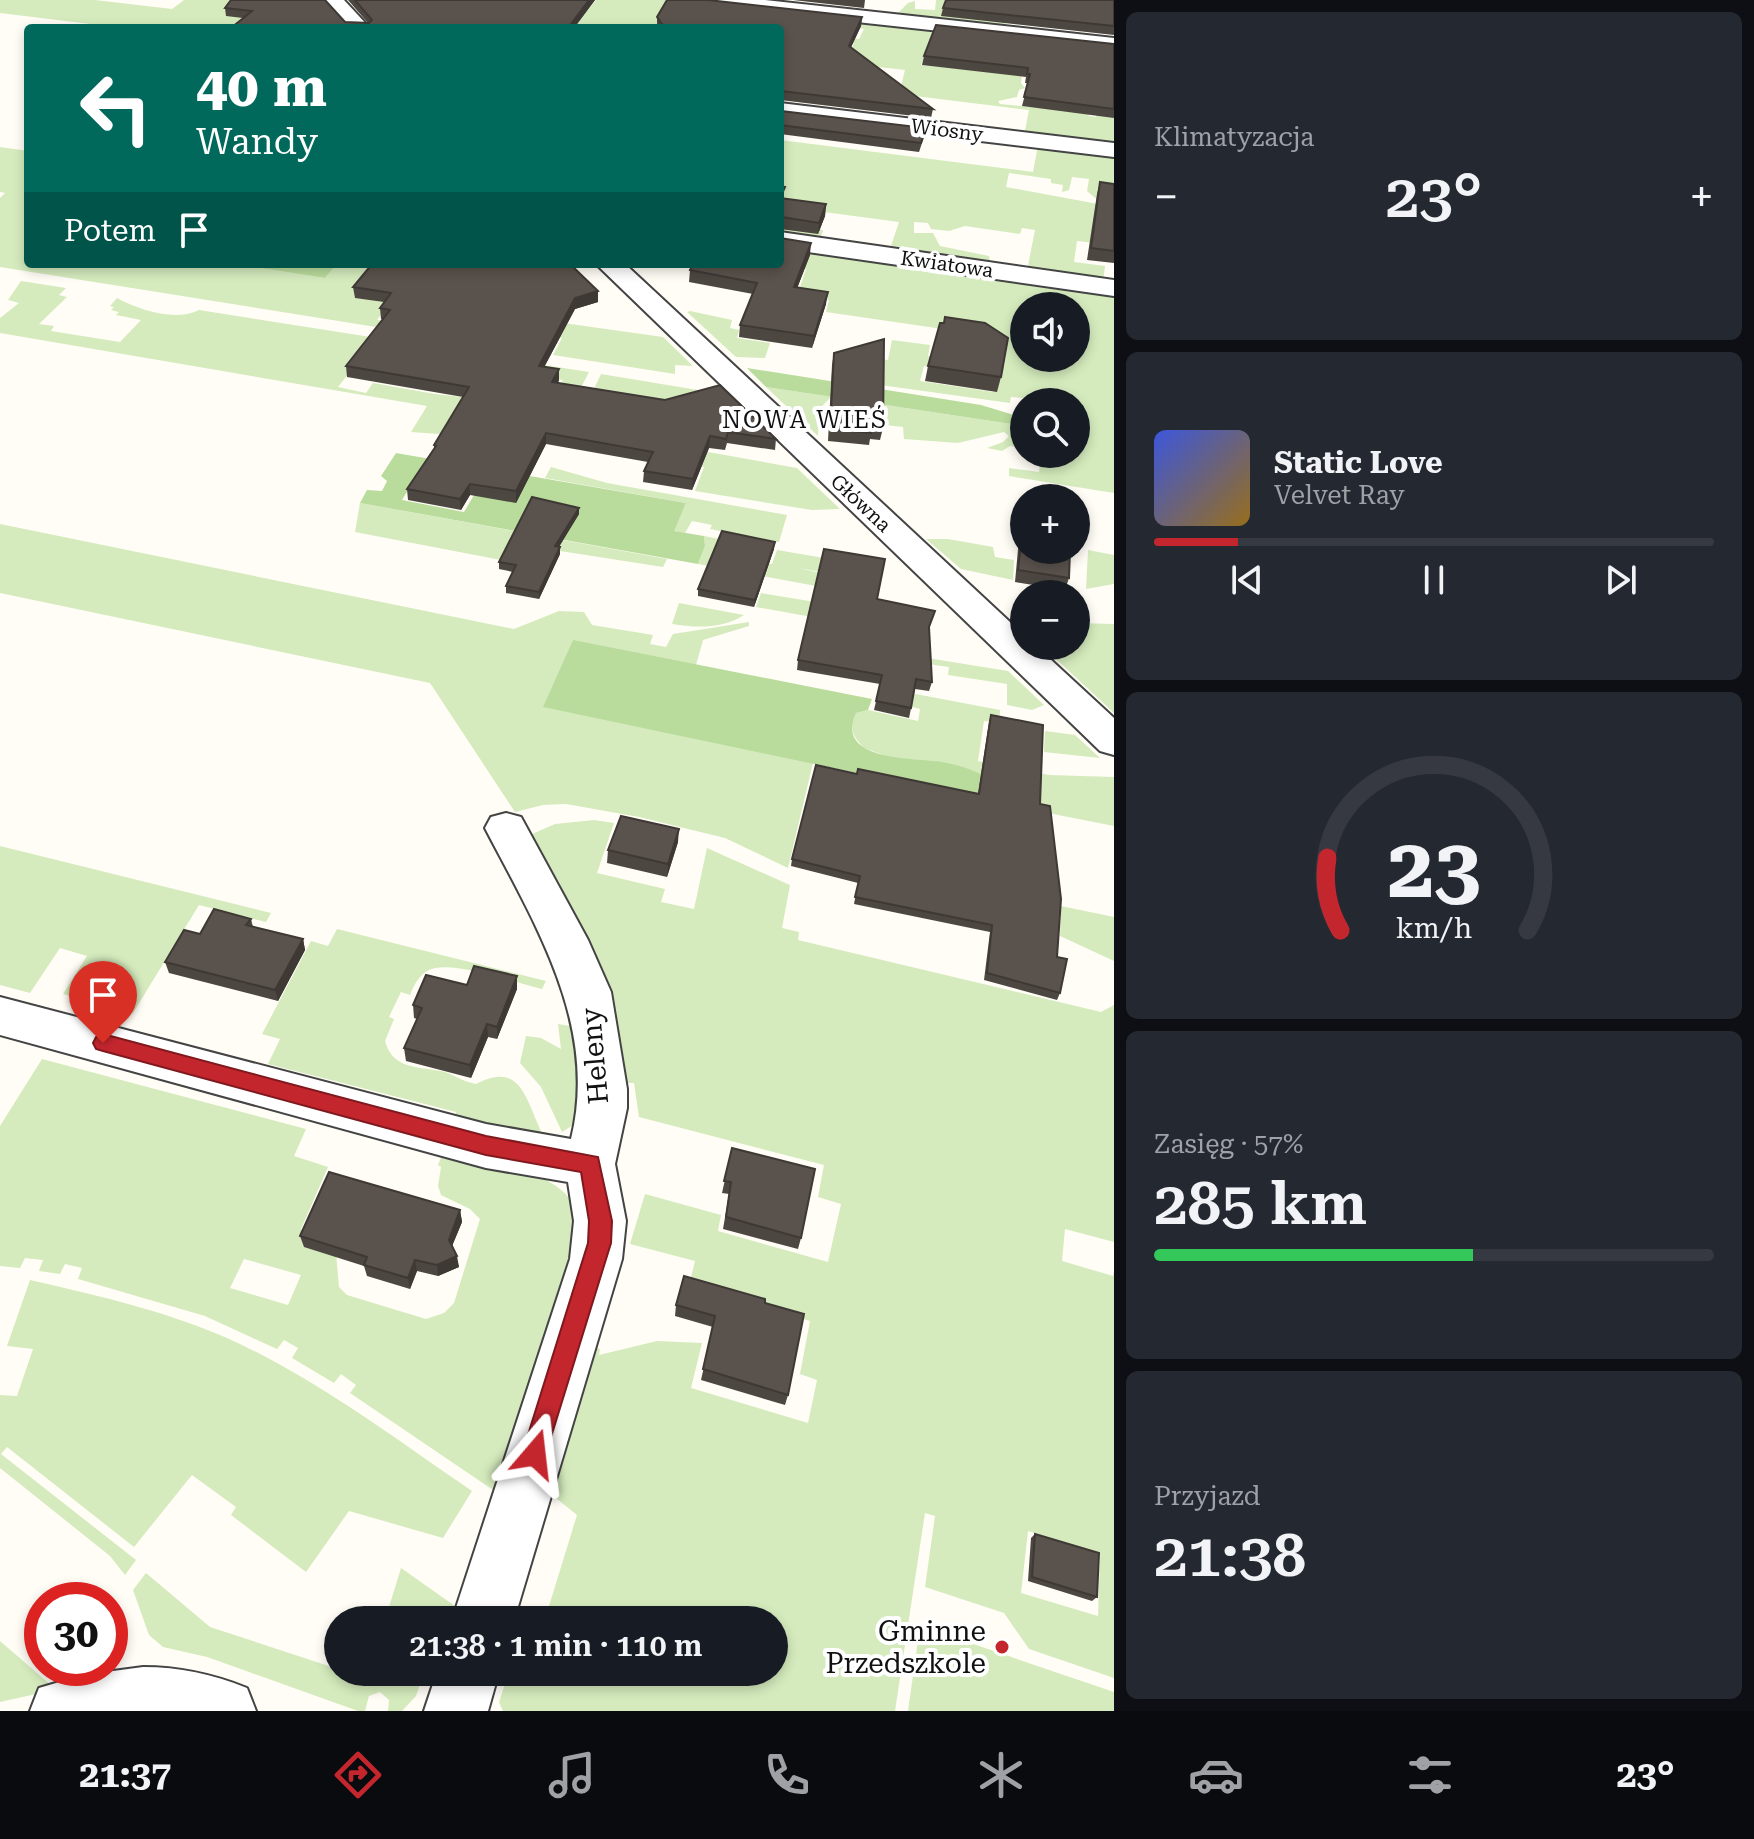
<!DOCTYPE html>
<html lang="pl">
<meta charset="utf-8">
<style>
:root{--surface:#171b24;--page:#242831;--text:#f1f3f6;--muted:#9ea1a6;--line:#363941;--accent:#c4262e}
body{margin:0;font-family:"Roboto Serif",serif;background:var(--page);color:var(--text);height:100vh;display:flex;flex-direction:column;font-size:30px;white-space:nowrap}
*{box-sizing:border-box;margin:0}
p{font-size:26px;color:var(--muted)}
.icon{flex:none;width:44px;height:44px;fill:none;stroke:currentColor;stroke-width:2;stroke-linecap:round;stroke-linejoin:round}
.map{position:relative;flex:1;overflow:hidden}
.side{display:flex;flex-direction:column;gap:12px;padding:12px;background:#0d0f14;width:640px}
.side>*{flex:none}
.hud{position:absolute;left:24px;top:24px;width:760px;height:244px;border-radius:8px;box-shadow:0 4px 12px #0003;background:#00695c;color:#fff;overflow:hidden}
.controls{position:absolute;left:1010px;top:292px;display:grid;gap:16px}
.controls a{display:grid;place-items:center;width:80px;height:80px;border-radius:50%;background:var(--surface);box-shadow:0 4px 12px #0003;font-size:40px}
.speed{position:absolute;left:24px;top:1582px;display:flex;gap:16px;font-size:40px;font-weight:700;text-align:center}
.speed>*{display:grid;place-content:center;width:104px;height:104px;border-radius:50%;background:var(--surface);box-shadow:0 4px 12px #0003;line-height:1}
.speed .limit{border:12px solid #d22;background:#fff;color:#111}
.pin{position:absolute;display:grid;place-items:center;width:68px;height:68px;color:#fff;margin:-82px -34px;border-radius:50% 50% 50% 0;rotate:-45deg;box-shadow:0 0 8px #0007}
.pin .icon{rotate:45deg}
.me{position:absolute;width:88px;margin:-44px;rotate:17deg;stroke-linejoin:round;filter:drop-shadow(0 0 6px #0008)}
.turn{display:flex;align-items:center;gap:28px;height:168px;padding:0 40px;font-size:36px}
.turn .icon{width:104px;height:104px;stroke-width:2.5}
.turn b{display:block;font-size:56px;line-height:68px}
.then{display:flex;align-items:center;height:76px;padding:0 40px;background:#0003;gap:16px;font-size:30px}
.big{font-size:60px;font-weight:600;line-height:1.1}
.side .tile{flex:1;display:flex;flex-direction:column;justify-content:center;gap:12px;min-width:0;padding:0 28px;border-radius:12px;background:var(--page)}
.side .dial{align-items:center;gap:0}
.dial svg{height:208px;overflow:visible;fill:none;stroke:var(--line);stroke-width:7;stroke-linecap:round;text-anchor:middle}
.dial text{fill:var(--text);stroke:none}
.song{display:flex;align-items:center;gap:24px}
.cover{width:96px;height:96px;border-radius:12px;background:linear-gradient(135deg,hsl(230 70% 55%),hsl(40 70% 35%))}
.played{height:8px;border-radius:4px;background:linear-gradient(90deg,var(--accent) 15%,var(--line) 15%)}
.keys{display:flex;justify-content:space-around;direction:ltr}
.heat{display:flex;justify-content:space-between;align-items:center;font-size:44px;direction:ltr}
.charge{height:12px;border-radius:6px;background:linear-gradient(90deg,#34c759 57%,var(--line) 0)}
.trip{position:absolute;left:324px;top:1606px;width:464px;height:80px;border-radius:40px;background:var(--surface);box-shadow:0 4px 12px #0003;font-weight:600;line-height:80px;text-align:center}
.dock{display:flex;height:128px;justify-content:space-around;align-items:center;background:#090b0e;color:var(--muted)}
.dock .icon{width:56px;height:56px}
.dock .selected{color:var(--accent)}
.dock b{font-size:36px;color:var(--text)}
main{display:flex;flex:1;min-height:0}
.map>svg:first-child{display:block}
.green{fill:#d5ebbd;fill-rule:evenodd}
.forest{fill:#b9dc9c;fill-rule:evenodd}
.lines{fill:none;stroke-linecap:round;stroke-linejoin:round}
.minor-casing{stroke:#444;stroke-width:4}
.minor{fill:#fff;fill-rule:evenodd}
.wall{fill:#4d4742}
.shaded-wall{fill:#3f3936}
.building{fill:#5a524d;stroke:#3f3936;stroke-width:2}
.route{fill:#c4262e;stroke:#7f191e;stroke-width:2}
.poi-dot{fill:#c4262e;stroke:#fff;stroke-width:3}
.labels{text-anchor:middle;stroke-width:8;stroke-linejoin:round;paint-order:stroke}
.far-street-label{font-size:20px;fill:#111;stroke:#fff}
.far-quarter-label{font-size:24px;letter-spacing:2px;fill:#111;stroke:#fff}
.near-street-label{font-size:28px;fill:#111;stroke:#fff}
.near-poi-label{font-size:28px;fill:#111;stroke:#fff;text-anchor:end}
</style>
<main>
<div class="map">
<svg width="1114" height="1711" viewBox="0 0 1114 1711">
<rect width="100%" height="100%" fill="#fffdf5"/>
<path class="green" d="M0 0H95L172 9 184 0H288L286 28H123L0 13Z
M484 0 588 10 596 0H676L728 28H418Z
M936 0H980L1006 24 1001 28 897 14 908 3 915 1V9L935 10Z
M855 20 950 30 926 51 921 65 1022 75 1021 83 1025 88 1019 90 1017 97 998 101 1000 104 1088 112 1089 116 1096 117 1099 96 1114 98V147L1024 136 1029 110 899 94 905 70 780 56 848 59 854 43 791 36 780 30 859 39 864 29 852 27Z
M780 140 1033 172 1038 145 1114 154V196L1095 198 1087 191 1089 179 1072 177 1069 190 1062 192 1063 185 1051 183V179L1009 173 1006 187 1114 207V245L1077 241 1074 262 1105 266 1103 282 1027 271 1035 230 1022 228 1020 234 965 226 949 231 931 229 928 223 914 222V233H933L940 246 989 256 991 264 900 253 902 247 891 246 899 222 824 212 818 229 823 230 821 237 849 241 847 246 780 236V206L785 198 780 197Z
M0 147 28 151V264H235L325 278 337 264H464L393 298 377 320 419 326 476 343 0 267V198L5 193 0 192Z
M780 245 1114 293V493L1009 476V468L1039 472 1041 454H1076V402L1011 397 1010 403 866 383 872 358 888 360 892 340 930 345 928 356 1004 367 1007 350 990 347 991 336 826 312 829 300 786 294 789 286 800 287 806 269 786 265ZM1024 306H1076V358H1024ZM924 366 995 376 993 392 920 381Z
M21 281 66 288 59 295 67 297 39 324 54 326 51 331 120 342 141 320 116 315 119 312 111 310 114 307 110 306 117 298C139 310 176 322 199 310L441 348 349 373 338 387 366 393 373 383 435 394 549 407 563 380 537 376 544 365 589 372 573 403 590 397 601 374 722 394 669 445 797 468 840 509 812 510 695 491 704 467 662 459 623 447 411 432 427 406 0 333V318L19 303 8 300Z
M690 311 732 320 730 328 739 330 737 338 770 343 765 358 736 357 687 312Z
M506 315 663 337 693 366 675 365V374L553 355 562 338 513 330Z
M766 387 1024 426V448L1010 446 1002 451 987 448 1003 442 1009 436 1004 432 958 443 904 439 903 427 885 425V417L870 416V402L830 398 820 408 818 436Z
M551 467 607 483 787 515 779 542 710 529 712 525 692 521 685 533 673 531 686 503 545 478Z
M360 503 667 559 663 567 528 546 501 560 355 532Z
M0 524 514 629 559 611 584 612 592 625 653 635 650 644 666 647 673 634 749 622V626L703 640 696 665 573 641 544 706 813 763 788 868 725 838 639 817 566 804 543 805 515 812 430 683 0 593Z
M704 536 724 540 719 553 772 564 777 550 836 560 832 574 798 568 830 575 827 588 698 564 705 546Z
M926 539H948L993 547 995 557 1014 560 1013 580 961 569Z
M1088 550 1114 555V584L1086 589Z
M761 593 815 602 812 617 756 607Z
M679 603 744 615C723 629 695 628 672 624Z
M1076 623 1114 624V713L1042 646H1076Z
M915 656 1008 671 1044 705 1032 710 1007 705V684L948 675 949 667 913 662Z
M905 692 1000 710 999 723 984 721 978 761 1049 775 1114 777V826L1038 811 864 748C852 736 849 728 856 713L868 710 918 721 920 709 902 704Z
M1045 731 1075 735 1100 758 1044 752Z
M594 820 614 823 597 873 665 889 661 902 694 909 707 848 790 885 782 928 799 932 798 940 1101 1012 1114 1005V1242L1065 1229 1062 1261 1113 1276 1114 1272V1678L1029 1649 1004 1613 925 1587 935 1516 925 1513 895 1711H503L499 1702 509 1672H774V1620H524L526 1611 549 1606 577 1515 546 1490 590 1345 600 1349 599 1355 657 1341 702 1343 691 1388 808 1423 817 1380 800 1374 810 1321 689 1285 695 1261 630 1244 645 1194 721 1215 718 1231 828 1262 841 1204 818 1197 824 1165 639 1117 634 1083H626L559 882 530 835 555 824ZM1028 1531 1100 1555 1098 1616 1021 1593Z
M0 846 271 913 266 922 199 905 133 1013 63 994 87 956 60 948 30 993 0 985Z
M1061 906 1114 917V961L1060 936Z
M337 929 546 981 542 989C517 983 451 959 429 970 419 975 414 985 410 995L401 992 389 1017 394 1019 385 1041C393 1071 421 1066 445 1072 456 1076 464 1082 476 1084 523 1059 526 1103 544 1137L454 1119 456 1112 268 1064 280 1039 262 1034 311 941 328 946Z
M558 1024 576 1027 585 1093 578 1122 562 1132 541 1087 520 1063 526 1036 541 1038 561 1049Z
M42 1059 306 1129 294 1156 328 1167 301 1229 336 1253 339 1287 347 1295 426 1319 444 1313 454 1303 480 1219 470 1209 441 1195 438 1186 441 1167 438 1165 444 1150C479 1159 548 1169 570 1199 578 1210 578 1222 580 1235L499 1494 350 1393 356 1385 341 1374 334 1383 292 1358 298 1348 284 1340 277 1349 205 1316 78 1279 82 1268 65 1264 60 1274 39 1271 43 1260 25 1258 20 1268 0 1266V1126ZM244 1259 301 1275 288 1305 230 1288Z
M30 1280C100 1296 175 1313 240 1344 322 1383 397 1440 472 1491L443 1538 349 1511 306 1572 231 1515 236 1507 192 1475 134 1547 7 1447 1 1454 136 1560 125 1575 110 1556 0 1468V1395L17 1396 33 1349 7 1346Z
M401 1568 462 1611 459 1620H385Z
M146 1573 210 1627 338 1669V1672L366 1678 368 1672H442L439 1681 423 1675 416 1696 402 1711H388L389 1700 380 1692 369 1696 365 1711H358L207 1657 163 1647 149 1635 133 1590Z
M920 1626 1114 1692V1711H908Z
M0 1641 52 1686 36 1694 0 1702Z"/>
<path class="forest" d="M235 264H337L325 278Z
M747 368 981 405 1024 418V426L766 387Z
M396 453 686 503 674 531 704 536 705 546 698 564 360 503 367 490 382 491 387 481 381 476ZM413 482 474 495 464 512 402 500Z
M573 640 872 699 868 710 856 713C833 764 920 757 947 763 968 767 986 776 1005 785L976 798 543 707Z"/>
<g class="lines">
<defs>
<path id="minor" d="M322 0H344L370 28H348Z
M699 0H765L1114 38V50L709 6Z
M780 103 1114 143V157L780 117Z
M780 232 1114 280V296L780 248Z
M596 264H625L1024 635V646H1036L1114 718V755L1100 751Z
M506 813 521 817 588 940 611 992 627 1089V1108L615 1164 626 1221 622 1259 514 1620H452L570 1259 574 1221 568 1182 486 1168 0 1035V997L486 1124 571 1139C599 1026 535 924 485 828L491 817Z
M143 1667C180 1667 212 1674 247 1688L256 1711H30L39 1688 83 1675Z
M437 1672H499L488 1711H424Z"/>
</defs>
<use href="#minor" class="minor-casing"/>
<use href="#minor" class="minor"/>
</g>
<path class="wall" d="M348 0H595L574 28H231L243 18 226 16 225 8 345 22 368 23Z
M793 0H865L864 8Z
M1114 0V35L941 16 943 8Z
M709 1 862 17 861 26 851 47 933 109 931 118 780 100V28H658L657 25V17Z
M1114 44V118L1022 106 1028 83H1025L1026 77 922 65 924 56Z
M780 107 781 111 924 137 919 152 780 134Z
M1100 182 1114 184V263L1087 260 1097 194Z
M783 199 826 204 825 216 818 234 780 229Z
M810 255 797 288 826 304 812 348 739 337 740 325 753 294 689 282 690 270Z
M353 287 598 291V302L575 309 544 367 559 369V380L558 383 776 439 775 450 727 443 725 450 709 448 692 490 643 482 644 471 648 462 546 444 516 503 470 495 461 510 408 500 407 489 434 449V445L463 397 347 377 346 366 383 319H381L380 308 384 302 355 298Z
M834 353 883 428 880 440 870 439 869 445 828 441 832 365Z
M928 366 1001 377 997 392 925 381Z
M579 508V514L559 547 560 554 539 599 506 593V586L513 572 499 569V562Z
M1023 527 1069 578 1065 590 1015 582 1019 539Z
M774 549 754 607 698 596V589Z
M877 599 929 629 932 682 929 691 915 689 909 718 874 710 880 684 797 670 798 660Z
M991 715 1040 804 1060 993 1057 1000 984 980 990 932 854 904 858 883 791 866 792 859 857 774 978 794 989 722Z
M678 842 667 877 607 863 608 850Z
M251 919 253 927 303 939 305 950 278 1001 169 973 165 962 200 934Z
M517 976V989L497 1039 488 1037 471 1078 406 1061 404 1048 417 1019 414 1018 413 1005 467 985Z
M732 1148 801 1238 798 1249 723 1229 729 1194 722 1193Z
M460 1210 462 1222 452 1246 459 1267 438 1276 417 1271 410 1289 367 1276 364 1266 304 1247 300 1236Z
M765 1303 788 1395 785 1405 701 1380 713 1327 675 1316 676 1305Z
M1035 1534 1097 1597 1092 1601 1028 1581 1031 1538Z"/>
<path class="shaded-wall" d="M589 0H595L574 28H568Z
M862 17 861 26 848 54 849 46Z
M826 204 825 216 818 234 819 223Z
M811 243 810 255 793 299 794 287Z
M598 291V302L575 309 539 377V366L575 298Z
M828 292 826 304 812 348 814 336Z
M559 369V380L552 393V382Z
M546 433V444L516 503V491Z
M710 436 709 448 692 490 693 479Z
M470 484V495L461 510 460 499Z
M579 508V514L555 553V546Z
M775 542 774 549 754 607 755 600Z
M560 547V554L539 599V592Z
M679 829 678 842 667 877 668 864Z
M303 939 305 950 278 1001 275 990Z
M517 976V989L497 1039V1027Z
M487 1024 488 1037 471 1078 470 1065Z
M460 1210 462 1222 450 1251 449 1240Z
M457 1256 459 1267 438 1276 437 1265Z
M415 1260 417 1271 410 1289 408 1278Z"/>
<path class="building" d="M231 0H325L345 22 369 23 372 20 355 0H589L568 28H231L252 11 225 8Z
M667 0H708L862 17 849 46 933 109 781 91 780 92V28H665L657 17Z
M946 0H1114V26L943 8Z
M936 25 1114 44V109L1024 97 1030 74H1027L1028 68 924 56Z
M780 107 781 111 926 128 921 143 780 125Z
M1100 182 1114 184V251L1091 248Z
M780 186 785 187 780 198Z
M780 198 826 204 819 223 782 217 780 219Z
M780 238 811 243 794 287 828 292 814 336 740 325 757 283 690 270 693 264H780Z
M372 264H570L598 291 575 298 539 366 559 369 552 382 665 400 720 385 776 439 728 432 726 439 710 436 693 479 644 471 653 452 546 433 516 491 470 484 460 499 407 489 436 446 434 445 469 387 346 366 390 310 380 308 391 293 353 287Z
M945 317 985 323 1008 338 1001 377 928 366 940 323H944Z
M884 339 883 428 871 427V433L830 429 834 353Z
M532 497 579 508 555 546 560 547 539 592 506 586 516 565 499 562Z
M1023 527H1024V550H1070L1069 578 1018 570Z
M722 531 775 542 755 600 698 589Z
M824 549 885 559 877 599 935 611 929 627 932 682 916 679 911 708 876 701 882 675 798 660Z
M991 715 1043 725 1040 804 1050 806 1061 899 1057 957 1067 959 1060 993 987 973 992 925 855 897 860 876 792 859 816 765 857 774 858 769 979 794Z
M621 816 679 829 668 864 608 850Z
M214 909 251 919 246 925 303 939 275 990 165 962 184 930 200 934Z
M474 966 517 976 497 1027 487 1024 470 1065 404 1048 422 1008 413 1005 426 975 467 985Z
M732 1148 815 1169 801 1238 726 1217 731 1182 724 1181Z
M329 1172 460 1210 449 1240 457 1256 437 1265 415 1260 408 1278 364 1265 367 1257 300 1236Z
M684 1276 765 1299V1303L804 1314 788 1395 703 1369 715 1316 676 1305Z
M1035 1534 1099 1553 1097 1597 1032 1577Z"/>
<path class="route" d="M103 1034 486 1136 598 1157 612 1221 611 1243 543 1463 535 1466 526 1463 522 1454 588 1243 589 1221 581 1172 486 1155 103 1051 96 1049 93 1043 96 1037Z"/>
<circle class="poi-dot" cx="1002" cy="1647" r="8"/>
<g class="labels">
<g class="far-street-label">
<text transform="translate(947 130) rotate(7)" y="7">Wiosny</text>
<text transform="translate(947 264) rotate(8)" y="7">Kwiatowa</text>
<text transform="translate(861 503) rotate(43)" y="7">Główna</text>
</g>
<g class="far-quarter-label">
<text x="805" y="428">NOWA WIEŚ</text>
</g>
<g class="near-street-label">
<text transform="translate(594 1056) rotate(-95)" y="10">Heleny</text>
</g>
<g class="near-poi-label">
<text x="986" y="1641">Gminne<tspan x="986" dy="32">Przedszkole</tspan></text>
</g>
</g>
</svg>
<div class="controls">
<a><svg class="icon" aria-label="sound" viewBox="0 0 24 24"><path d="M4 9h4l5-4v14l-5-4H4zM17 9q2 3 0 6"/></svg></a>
<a><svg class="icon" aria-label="search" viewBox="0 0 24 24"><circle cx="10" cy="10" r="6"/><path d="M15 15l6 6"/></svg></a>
<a>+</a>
<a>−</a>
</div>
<div class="speed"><div class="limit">30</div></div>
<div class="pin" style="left:103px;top:1043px;background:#d93025"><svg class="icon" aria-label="arrive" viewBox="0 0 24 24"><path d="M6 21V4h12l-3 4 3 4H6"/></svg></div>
<svg class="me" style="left:535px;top:1454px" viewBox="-20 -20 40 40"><path d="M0-17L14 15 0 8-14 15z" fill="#c4262e" stroke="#fff" stroke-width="4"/></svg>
<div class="trip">21:38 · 1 min · 110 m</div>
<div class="hud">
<div class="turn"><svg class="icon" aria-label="left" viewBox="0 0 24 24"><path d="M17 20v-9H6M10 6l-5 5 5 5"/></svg><div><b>40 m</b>Wandy</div></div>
<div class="then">Potem<svg class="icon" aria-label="arrive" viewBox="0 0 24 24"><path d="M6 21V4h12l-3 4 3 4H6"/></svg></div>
</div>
</div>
<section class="side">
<div class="tile"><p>Klimatyzacja</p>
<div class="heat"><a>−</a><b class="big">23°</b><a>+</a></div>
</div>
<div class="tile">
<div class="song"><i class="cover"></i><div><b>Static Love</b><p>Velvet Ray</p></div></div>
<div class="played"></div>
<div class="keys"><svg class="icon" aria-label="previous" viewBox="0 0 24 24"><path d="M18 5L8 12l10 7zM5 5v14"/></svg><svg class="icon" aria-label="pause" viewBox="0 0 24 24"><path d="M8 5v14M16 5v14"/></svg><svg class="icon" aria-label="next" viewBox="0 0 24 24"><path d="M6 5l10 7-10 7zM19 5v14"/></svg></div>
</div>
<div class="tile dial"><svg viewBox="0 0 100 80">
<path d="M14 69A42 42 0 1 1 86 69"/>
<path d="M14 69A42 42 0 0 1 9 41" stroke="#c4262e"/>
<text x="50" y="56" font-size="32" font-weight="700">23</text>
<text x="50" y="72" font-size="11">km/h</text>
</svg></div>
<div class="tile"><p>Zasięg · 57%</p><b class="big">285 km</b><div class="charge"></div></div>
<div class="tile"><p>Przyjazd</p><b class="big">21:38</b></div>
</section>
</main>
<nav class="dock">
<b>21:37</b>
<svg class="icon selected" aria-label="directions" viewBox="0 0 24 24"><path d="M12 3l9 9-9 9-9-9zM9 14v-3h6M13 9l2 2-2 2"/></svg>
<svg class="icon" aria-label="music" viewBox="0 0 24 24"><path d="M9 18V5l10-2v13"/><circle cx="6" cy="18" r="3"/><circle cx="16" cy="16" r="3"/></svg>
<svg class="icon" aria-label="phone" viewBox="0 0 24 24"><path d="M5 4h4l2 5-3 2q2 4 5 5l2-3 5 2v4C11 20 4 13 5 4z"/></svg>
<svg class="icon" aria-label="climate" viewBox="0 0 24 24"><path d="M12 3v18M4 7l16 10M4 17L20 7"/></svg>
<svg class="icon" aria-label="car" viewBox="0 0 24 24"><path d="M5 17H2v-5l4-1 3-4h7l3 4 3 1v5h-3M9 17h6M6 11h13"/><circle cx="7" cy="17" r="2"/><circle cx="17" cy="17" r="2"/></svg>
<svg class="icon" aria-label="filters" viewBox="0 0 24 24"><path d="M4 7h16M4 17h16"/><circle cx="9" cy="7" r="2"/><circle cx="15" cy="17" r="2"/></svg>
<b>23°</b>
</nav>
